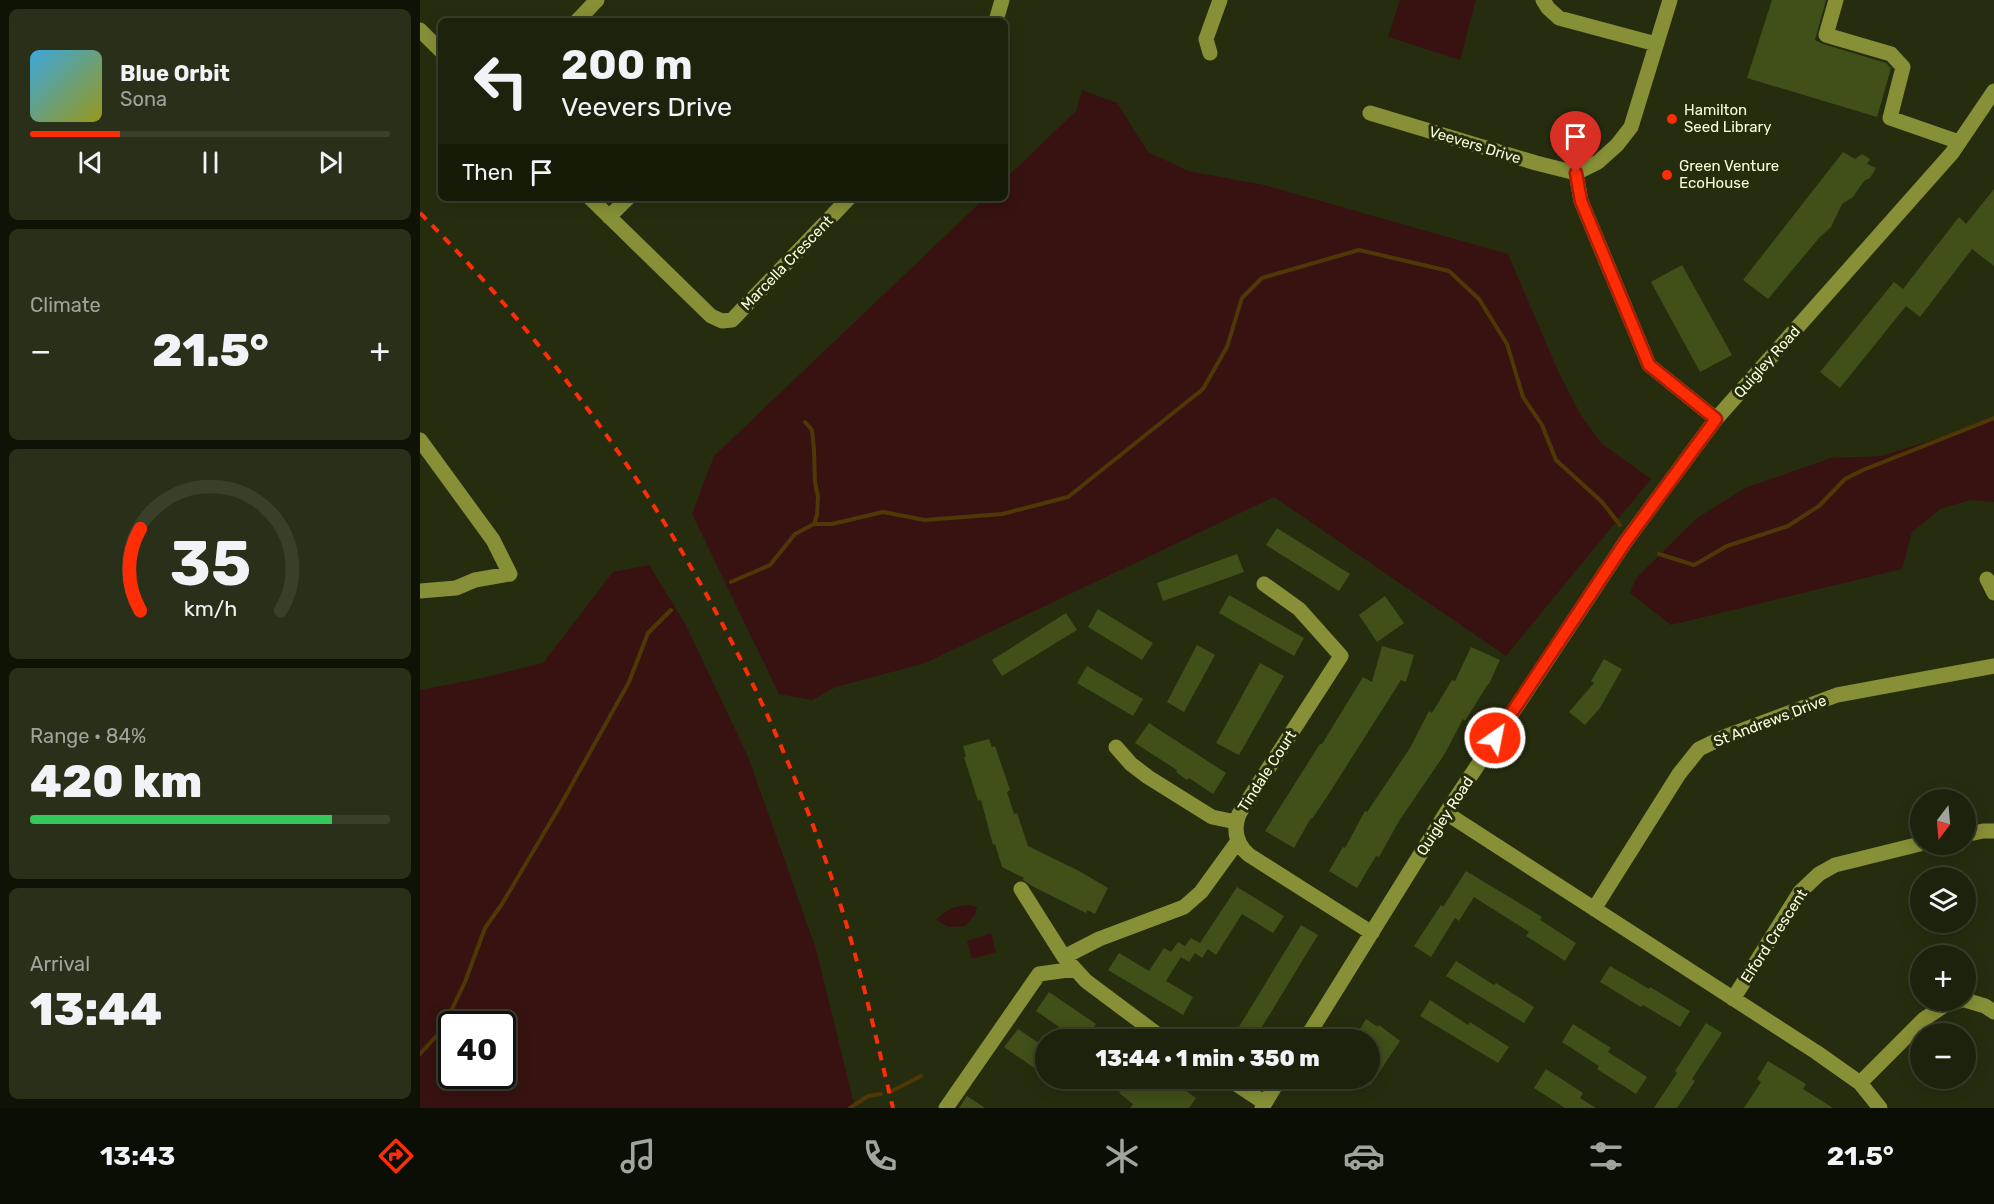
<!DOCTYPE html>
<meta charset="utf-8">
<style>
:root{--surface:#1c220b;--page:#292f19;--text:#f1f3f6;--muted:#a0a49d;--line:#3a3f2c;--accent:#ff2d06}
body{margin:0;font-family:Rubik,sans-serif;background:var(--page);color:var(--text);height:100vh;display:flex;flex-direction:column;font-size:22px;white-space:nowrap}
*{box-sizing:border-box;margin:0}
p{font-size:20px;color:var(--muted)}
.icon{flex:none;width:33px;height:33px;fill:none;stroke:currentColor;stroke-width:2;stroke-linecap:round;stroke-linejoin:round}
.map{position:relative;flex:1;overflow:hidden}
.details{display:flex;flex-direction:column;gap:9px;padding:9px;background:#0f1306;width:420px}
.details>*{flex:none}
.guide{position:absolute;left:18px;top:18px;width:570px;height:183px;border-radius:9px;box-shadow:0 3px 15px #0003,0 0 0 2px var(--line);background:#1c220b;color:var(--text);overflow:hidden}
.needle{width:39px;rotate:196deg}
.controls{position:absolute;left:1490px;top:789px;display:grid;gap:12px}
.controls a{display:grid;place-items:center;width:66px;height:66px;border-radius:50%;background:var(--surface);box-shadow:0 3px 15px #0003,0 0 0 2px var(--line);font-size:30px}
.speed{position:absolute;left:18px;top:1011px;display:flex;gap:12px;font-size:30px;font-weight:700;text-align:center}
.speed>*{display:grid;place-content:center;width:78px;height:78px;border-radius:50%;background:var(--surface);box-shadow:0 3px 15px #0003,0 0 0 2px var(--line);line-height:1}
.speed .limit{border:3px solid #111;border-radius:9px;background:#fff;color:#111}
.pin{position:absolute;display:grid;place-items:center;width:51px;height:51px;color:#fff;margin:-62px -26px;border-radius:50% 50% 50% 0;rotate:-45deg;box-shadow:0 0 6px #0007}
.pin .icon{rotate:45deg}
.me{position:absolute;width:66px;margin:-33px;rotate:33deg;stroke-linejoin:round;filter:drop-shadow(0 0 4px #0008)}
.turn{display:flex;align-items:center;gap:21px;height:126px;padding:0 24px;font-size:27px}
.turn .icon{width:78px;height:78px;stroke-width:2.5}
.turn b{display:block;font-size:42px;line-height:51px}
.then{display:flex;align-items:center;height:57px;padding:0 24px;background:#0003;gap:12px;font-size:22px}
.big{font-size:45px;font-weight:800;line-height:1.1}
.details .card{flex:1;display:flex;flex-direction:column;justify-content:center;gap:9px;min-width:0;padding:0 21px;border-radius:9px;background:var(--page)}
.details .dial{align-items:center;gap:0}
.dial svg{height:156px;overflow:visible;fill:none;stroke:var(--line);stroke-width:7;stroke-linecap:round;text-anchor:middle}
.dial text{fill:var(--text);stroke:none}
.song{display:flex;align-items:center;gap:18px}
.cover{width:72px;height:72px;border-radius:9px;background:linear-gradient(135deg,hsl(200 70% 55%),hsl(60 70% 35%))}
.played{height:6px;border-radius:3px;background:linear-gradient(90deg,var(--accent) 25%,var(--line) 25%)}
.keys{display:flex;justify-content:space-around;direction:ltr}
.heat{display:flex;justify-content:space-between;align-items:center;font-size:33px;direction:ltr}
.charge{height:9px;border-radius:4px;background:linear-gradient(90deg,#34c759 84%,var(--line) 0)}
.trip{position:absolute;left:615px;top:1029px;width:345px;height:60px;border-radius:30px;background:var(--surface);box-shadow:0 3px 15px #0003,0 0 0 2px var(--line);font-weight:800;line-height:60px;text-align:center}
.menu{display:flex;height:96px;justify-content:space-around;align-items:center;background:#0b0e04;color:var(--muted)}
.menu .icon{width:42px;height:42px}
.menu .selected{color:var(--accent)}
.menu b{font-size:27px;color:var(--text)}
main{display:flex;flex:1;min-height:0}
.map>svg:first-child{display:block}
.green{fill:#371211;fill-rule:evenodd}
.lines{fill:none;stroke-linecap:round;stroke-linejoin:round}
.stream{stroke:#4f3806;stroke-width:4}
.building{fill:#414f19}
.minor{stroke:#879036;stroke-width:15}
.rail{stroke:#ff2d06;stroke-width:4;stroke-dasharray:9 8;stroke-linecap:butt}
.route-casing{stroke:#a61d04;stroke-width:15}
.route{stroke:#ff2d06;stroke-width:10}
.poi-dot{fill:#ff2d06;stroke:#262d0f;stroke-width:2}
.labels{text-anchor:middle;stroke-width:6;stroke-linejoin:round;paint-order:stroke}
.poi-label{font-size:15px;fill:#f9ffda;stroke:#262d0f;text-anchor:start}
.street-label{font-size:15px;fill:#f9ffda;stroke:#262d0f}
</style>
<main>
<section class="details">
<div class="card">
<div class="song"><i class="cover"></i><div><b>Blue Orbit</b><p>Sona</p></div></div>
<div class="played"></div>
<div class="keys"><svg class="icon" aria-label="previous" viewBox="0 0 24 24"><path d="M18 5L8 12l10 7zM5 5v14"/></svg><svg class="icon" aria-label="pause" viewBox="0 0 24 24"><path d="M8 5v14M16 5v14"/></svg><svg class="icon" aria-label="next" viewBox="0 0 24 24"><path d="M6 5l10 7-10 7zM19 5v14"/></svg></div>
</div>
<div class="card"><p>Climate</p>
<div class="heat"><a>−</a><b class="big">21.5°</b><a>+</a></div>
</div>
<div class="card dial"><svg viewBox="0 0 100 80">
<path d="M14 69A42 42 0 1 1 86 69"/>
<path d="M14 69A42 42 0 0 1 14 27" stroke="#ff2d06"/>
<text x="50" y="56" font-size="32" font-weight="700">35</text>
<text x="50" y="72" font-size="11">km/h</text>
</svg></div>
<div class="card"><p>Range · 84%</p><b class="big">420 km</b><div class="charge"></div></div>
<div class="card"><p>Arrival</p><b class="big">13:44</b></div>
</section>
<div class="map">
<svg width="1574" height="1108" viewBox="0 0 1574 1108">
<rect width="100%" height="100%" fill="#262d0f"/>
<path class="green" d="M980 0H1056L1040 60 968 37Z
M662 90 697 103 728 152 768 171 844 185 1088 254 1139 373 1162 417 1182 444 1231 479 1086 656 854 497 505 663 416 687 392 700 359 694 272 514 294 456 565 198H585V179L656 111Z
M1574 420V502L1550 500 1520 509 1492 532 1482 569 1251 625 1210 593 1216 578 1277 518 1325 488 1411 458 1462 456Z
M229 565 266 625 329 759 396 949 435 1108H0V690L62 678 123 663 193 572ZM32 1024H82V1076H32Z
M549 905 557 907 555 915 545 926 529 927 516 920C526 909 535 906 549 905Z
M571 933 576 952 552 959 547 941Z"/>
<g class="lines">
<path class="stream" d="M385 422 392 430 394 450 395 482 398 497 397 515 394 524
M1239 554 1274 565 1307 546 1368 526 1399 506 1425 479 1443 470 1574 418
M311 582 350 565 375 534 394 524H412L463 512 505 520 582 514 648 497 783 389 807 347 822 298 842 278 939 250 1029 271 1059 299 1087 344 1103 397 1122 425 1136 460 1182 502 1200 525
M0 1054 22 1030 45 982 65 928 82 904 140 806 209 682 228 633 251 610
M470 1092 501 1076
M430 1108 448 1096 461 1094"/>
</g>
<path class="building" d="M1352 0H1406L1395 40 1403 44 1466 63 1471 68 1457 117 1327 78Z
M1423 152 1435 159 1442 154 1450 159 1447 164 1456 168 1450 178 1445 180 1433 197 1422 204 1411 227 1399 238 1348 299 1323 280Z
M1574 189V266L1552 249 1500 317 1486 306 1420 388 1400 372 1474 282 1483 289 1539 217 1546 224Z
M1262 265 1312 355 1280 372 1231 282Z
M857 528 930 574 919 591 846 545Z
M817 554 824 572 743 601 737 583Z
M809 595 884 638 874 656 799 613Z
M965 596 984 623 957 642 939 615Z
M678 609 733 643 722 660 668 627Z
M646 613 657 630 582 676 572 660Z
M777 645 795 655 764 712 747 702Z
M962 646 994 655 986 682 981 680 910 792 892 819 891 818 874 848 845 831 900 744H902L943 677 952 682Z
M1051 647 1080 660 1069 684H1068L1045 721 1043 719 1024 755 979 821 959 857 956 856 937 888 909 871 923 847 925 848 945 811 947 812 990 748 1009 711 1012 713 1032 680 1035 681Z
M1184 659 1202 669 1180 708 1165 725 1149 712 1174 683 1171 681Z
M840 663 864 676 819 755 796 743Z
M667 666 723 699 713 716 657 683Z
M729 723 806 773 793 794 769 778 767 780 756 772 757 770 715 743Z
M569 739 572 747 575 746 590 790 587 792 594 814 597 813 608 846 659 871 688 888 675 914 667 910 666 913 612 886 603 880 604 878 582 867 575 844 573 845 561 800 558 801 544 757H546L543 746Z
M1046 871 1122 917 1120 920 1156 943 1145 961 1106 936 1109 932 1054 897 1039 921 1035 918 1011 957 994 946 1021 905 1023 907Z
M817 887 864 916 853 933 822 914 796 955 788 949 782 958 775 953 769 962 761 957 746 981 773 997 763 1015 688 970 699 953 729 971 744 948 751 952 758 942 765 946 771 938 780 943Z
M881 925 898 935 834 1040H811Z
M1036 961 1074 985 1076 983 1114 1007 1104 1023 1026 976Z
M1190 966 1229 989 1230 987 1270 1011 1260 1027 1223 1005 1221 1007 1180 982Z
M629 992 676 1024 665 1040H658L616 1011Z
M1010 1000 1048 1025 1050 1022 1089 1047 1078 1063 1000 1016Z
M946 1019 958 1027 959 1025 980 1041 950 1086V1040H933Z
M1286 1023 1302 1033 1272 1079 1275 1081 1257 1108H1234L1257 1073 1255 1071Z
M1153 1024 1191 1048 1188 1052 1227 1077 1216 1094 1177 1069 1179 1066 1142 1042Z
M598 1029 626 1048V1076L584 1047Z
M1348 1061 1386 1084 1383 1089 1413 1108H1324L1341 1082 1337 1079Z
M1126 1069 1163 1093 1160 1098 1176 1108H1145L1114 1088Z
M724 1078H748L776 1098 769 1108H710L713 1104 699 1093 710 1079 719 1086Z
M547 1096 565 1108H539Z"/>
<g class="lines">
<path class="minor" d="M1123 0 1128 8 1139 18 1236 44
M1416 0 1406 35 1471 54 1483 67 1470 118 1539 142
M157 21 177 0
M576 21 582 0
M0 30 21 51
M790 53 786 39 800 0
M950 113 1116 163 1156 173 1161 201 1229 365 1296 419
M1156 173 1178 162 1197 145 1211 127 1250 0
M170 198 291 316 302 321 312 320 429 198
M189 217 208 198
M0 440 73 540 90 574 55 580 36 588 0 591
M1567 579 1574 593
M844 584 879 609 921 656 819 814C813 830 816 844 829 855L952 933
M696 747 711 764 728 777 792 817 816 822
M1026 813 1396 1052 1440 1083 1460 1108
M1545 835 1563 831H1574
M601 889 644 957 666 981 745 1040
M1174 909 1259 774 1279 749 1304 737 1417 695 1574 666
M644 957 679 939 764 907 781 892 818 841
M1313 999 1380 892 1399 874 1415 865 1500 844
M1545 1000 1565 1006 1574 1012
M885 1040 1026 813 1206 541 1296 419 1532 153 1574 91
M807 1078 845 1103
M1440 1083 1504 1019 1525 1005 1542 1000
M526 1108 619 974 655 969
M842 1108 860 1078"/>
<path class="rail" d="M0 213C188 402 332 636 415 888 439 960 455 1034 473 1108"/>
</g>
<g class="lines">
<defs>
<path id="route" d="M1075 738 1206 541 1296 419 1229 365 1161 201 1156 173"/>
</defs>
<use href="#route" class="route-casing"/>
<use href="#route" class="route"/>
</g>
<g class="poi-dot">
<circle cx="1252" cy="119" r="6"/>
<circle cx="1247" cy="175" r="6"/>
</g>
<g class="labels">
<g class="poi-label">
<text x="1264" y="115">Hamilton<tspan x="1264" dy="17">Seed Library</tspan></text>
<text x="1259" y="171">Green Venture<tspan x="1259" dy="17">EcoHouse</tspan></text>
</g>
<g class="street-label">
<text transform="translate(1055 145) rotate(17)" y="5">Veevers Drive</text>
<text transform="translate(367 263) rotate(-46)" y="5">Marcella Crescent</text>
<text transform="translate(1347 362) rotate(-48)" y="5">Quigley Road</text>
<text transform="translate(1350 721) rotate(-21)" y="5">St Andrews Drive</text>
<text transform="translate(847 771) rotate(-57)" y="5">Tindale Court</text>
<text transform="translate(1025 816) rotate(-57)" y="5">Quigley Road</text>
<text transform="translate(1354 936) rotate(-57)" y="5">Elford Crescent</text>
</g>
</g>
</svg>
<div class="controls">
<a><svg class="needle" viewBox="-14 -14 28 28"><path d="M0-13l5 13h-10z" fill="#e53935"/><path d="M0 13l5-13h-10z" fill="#a0a49d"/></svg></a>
<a><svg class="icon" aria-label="layers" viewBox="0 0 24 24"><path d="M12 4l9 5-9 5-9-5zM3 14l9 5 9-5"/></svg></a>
<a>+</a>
<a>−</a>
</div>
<div class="speed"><div class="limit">40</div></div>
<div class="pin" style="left:1156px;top:173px;background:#d93025"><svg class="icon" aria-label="arrive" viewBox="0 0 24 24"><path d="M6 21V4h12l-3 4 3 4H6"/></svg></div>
<svg class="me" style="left:1075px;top:738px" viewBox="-20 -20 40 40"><circle r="17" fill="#ff2d06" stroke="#fff" stroke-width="3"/><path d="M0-11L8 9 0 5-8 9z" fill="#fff"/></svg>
<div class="trip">13:44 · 1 min · 350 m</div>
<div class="guide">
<div class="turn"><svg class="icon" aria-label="left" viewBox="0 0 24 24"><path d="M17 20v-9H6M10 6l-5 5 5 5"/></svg><div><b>200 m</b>Veevers Drive</div></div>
<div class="then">Then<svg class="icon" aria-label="arrive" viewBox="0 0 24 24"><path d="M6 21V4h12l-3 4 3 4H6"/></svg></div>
</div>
</div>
</main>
<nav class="menu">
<b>13:43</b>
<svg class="icon selected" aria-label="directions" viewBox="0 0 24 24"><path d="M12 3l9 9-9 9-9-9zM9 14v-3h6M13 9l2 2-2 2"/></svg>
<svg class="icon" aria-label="music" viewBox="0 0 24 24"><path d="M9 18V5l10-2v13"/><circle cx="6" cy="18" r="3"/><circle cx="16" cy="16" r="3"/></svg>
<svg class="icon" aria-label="phone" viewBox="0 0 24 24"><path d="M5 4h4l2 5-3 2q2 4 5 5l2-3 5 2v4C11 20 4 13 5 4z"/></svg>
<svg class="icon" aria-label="climate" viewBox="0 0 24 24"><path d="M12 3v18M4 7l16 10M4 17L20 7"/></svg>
<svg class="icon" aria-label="car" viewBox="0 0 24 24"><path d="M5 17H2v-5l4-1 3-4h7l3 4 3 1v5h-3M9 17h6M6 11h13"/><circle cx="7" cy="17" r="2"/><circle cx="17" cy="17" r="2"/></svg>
<svg class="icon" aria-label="filters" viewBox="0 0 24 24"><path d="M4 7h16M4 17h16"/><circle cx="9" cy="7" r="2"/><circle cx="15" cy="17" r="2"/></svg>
<b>21.5°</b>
</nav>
